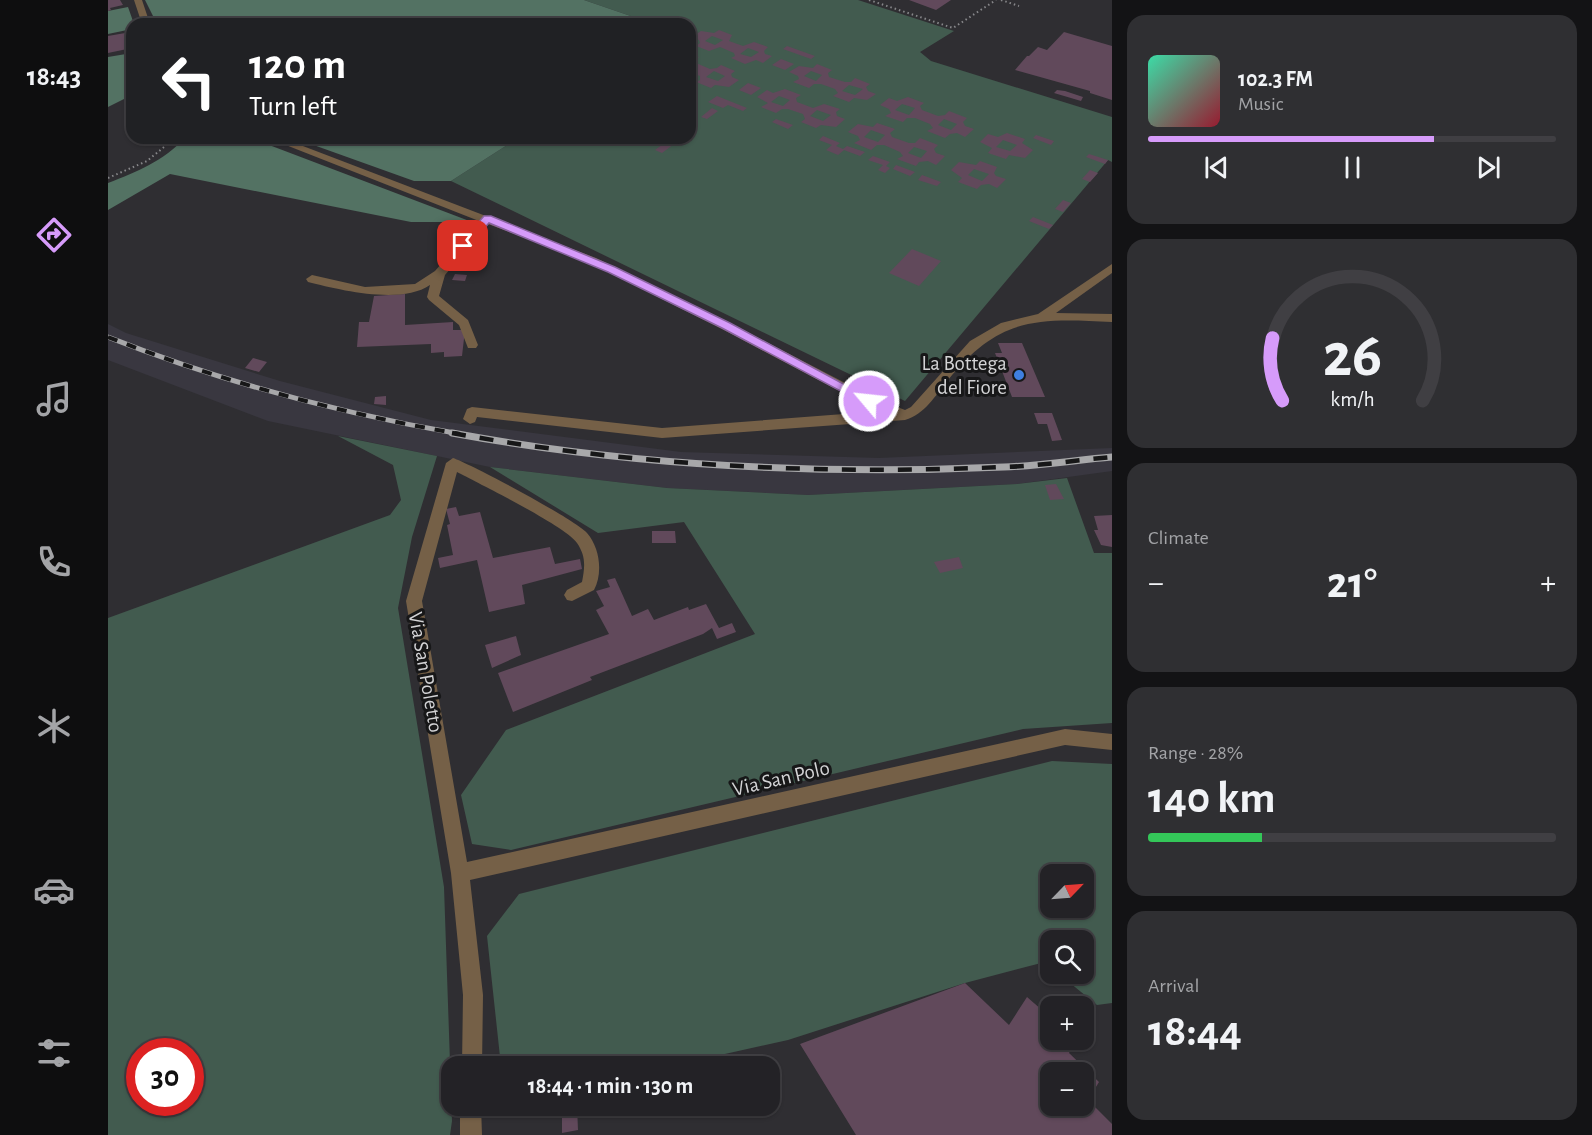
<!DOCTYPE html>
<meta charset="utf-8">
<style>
:root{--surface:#232226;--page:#2f2f32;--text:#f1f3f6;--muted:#a3a4a7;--line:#403f43;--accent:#d69bfa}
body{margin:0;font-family:"Alegreya Sans",sans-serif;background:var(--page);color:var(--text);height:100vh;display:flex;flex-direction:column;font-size:22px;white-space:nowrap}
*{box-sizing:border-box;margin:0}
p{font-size:20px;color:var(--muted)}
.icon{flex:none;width:33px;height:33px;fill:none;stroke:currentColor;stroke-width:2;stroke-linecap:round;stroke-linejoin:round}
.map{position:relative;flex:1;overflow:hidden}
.drawer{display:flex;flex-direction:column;gap:15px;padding:15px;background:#131315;width:480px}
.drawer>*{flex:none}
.guide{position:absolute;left:18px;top:18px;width:570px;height:126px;border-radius:18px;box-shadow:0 2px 4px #0004,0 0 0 2px var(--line);background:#202124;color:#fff;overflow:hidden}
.needle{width:39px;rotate:65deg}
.buttons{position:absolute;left:932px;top:864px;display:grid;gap:12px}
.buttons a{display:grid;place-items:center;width:54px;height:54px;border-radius:12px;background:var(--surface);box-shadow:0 2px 4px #0004,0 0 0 2px var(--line);font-size:30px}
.speed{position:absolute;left:18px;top:1038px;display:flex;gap:12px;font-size:30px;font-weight:700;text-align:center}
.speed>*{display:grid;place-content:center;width:78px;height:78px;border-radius:50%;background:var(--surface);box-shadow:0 2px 4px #0004,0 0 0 2px var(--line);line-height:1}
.speed .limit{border:9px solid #d22;background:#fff;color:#111}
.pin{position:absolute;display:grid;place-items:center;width:51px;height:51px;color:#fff;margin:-26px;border-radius:12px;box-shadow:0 3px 9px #0006}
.me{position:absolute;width:66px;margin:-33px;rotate:298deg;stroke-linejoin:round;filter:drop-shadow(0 0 4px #0008)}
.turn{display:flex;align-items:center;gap:21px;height:126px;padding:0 24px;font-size:27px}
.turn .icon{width:78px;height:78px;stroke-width:2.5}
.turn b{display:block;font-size:42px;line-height:51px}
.big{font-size:45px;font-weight:700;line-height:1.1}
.drawer .tile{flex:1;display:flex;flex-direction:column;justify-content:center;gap:9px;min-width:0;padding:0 21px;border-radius:18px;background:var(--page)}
.drawer .dial{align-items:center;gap:0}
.dial svg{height:156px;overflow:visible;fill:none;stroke:var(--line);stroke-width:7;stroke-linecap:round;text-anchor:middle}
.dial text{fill:var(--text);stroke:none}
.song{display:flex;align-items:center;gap:18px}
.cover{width:72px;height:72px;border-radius:9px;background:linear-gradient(135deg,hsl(160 70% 55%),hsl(350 70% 35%))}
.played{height:6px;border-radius:3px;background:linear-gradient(90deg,var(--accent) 70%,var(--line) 70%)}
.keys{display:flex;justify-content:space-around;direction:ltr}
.heat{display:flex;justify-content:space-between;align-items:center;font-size:33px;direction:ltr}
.charge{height:9px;border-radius:4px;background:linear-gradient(90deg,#34c759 28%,var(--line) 0)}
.trip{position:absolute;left:333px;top:1056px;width:339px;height:60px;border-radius:18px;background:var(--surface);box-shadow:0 2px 4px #0004,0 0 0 2px var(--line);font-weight:700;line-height:60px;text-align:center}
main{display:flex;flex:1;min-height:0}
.tabs{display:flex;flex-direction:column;width:108px;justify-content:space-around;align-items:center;background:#0e0e0f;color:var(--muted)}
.tabs .icon{width:42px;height:42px}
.tabs .active{color:var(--accent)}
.tabs b{font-size:27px;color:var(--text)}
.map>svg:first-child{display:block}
.built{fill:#393740}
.green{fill:#425b4f;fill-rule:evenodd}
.forest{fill:#537263}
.building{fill:#61495b;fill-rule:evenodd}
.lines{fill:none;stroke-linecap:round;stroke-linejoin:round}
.path{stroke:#87878a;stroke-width:2;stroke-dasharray:1.5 3;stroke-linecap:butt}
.street{fill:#756047;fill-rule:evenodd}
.rail-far1-casing{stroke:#a8a8aa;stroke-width:5}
.rail-casing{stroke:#a8a8aa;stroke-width:7}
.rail-far1{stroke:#171718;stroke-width:4;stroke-dasharray:10;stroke-linecap:butt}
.rail{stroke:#171718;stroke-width:4.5;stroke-dasharray:14;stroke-linecap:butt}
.route{fill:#d69bfa;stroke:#8b65a2;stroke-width:1.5}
.shop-dot{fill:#3f7fe0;stroke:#171718;stroke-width:2}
.labels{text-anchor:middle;stroke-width:6;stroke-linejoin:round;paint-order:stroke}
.poi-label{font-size:21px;fill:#d3d3d5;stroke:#171718;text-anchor:end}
.street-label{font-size:21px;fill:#d3d3d5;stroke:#171718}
</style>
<main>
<nav class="tabs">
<b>18:43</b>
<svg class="icon active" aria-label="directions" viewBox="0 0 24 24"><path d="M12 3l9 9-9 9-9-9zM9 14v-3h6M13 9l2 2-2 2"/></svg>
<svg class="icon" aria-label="music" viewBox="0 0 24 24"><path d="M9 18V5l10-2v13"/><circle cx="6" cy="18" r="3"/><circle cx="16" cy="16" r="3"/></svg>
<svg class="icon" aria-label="phone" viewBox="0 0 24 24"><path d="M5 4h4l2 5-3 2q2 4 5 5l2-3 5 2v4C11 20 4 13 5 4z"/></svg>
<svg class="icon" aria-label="climate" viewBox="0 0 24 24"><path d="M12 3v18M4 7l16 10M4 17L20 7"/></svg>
<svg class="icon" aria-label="car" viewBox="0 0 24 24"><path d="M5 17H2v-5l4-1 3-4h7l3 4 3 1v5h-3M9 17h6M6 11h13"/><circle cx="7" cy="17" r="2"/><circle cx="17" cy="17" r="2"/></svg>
<svg class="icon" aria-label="filters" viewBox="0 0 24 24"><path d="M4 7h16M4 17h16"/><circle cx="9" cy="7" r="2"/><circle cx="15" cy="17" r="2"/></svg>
</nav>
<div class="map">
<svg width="1004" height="1135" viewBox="0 0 1004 1135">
<rect width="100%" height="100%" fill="#2f2e32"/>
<path class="built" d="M0 324 18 333 172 381 323 420 573 452 771 458 1004 448V471L909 484 700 495 559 488 382 467 160 421 0 360Z"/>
<path class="green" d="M476 0H750L846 31 812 52 823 61 1004 117V162L1000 160 797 401 343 181 410 138H582V24H546Z
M230 436 329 456 304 537 290 608 336 887 344 1121 342 1135H0V618L282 515 293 500 285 465ZM32 1052H82V1102H32Z
M382 467 559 488 700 495 909 484 959 478 986 553H1004V723L915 729 403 850 364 844 353 795 398 730 647 634 576 522 490 533Z
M944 761 1004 764V1003L989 1005 951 974H975V940H942V966L937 962 857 983 680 1040 563 1066H393L379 936 411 894ZM942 874H975V908H942Z"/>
<path class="forest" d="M37 0H476L546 24H49Z
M20 7 26 24H24V29L0 34V11Z
M24 53V95L0 107V57Z
M77 138H143L364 222H303L62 174 0 210V183C29 172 55 161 77 138Z
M186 138H410L343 181H306Z"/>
<path class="building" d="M0 0H12L15 5 2 8 3 10 0 11Z
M801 0H843L828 10Z
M611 30 624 35 621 41 635 46 646 42 660 47 656 51 657 54 664 56 655 63 648 60 637 64 623 58 627 56 626 53 612 47 601 51 588 46 592 43 591 40 584 37 593 31 606 33ZM604 36 615 40 607 45 597 41ZM640 48 651 52 643 57 632 54Z
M23 32 24 48 0 53V36Z
M956 32 1004 46V100L982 93V91L907 70 919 56H921L930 47 939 50Z
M679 46 707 56 703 59 675 49Z
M582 54 591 57 587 60 588 63 602 69 609 68 613 65 627 71 623 74 624 77 631 80 621 87 607 85 603 88 588 82 592 80V76L582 72ZM606 71 617 76 610 81 598 77Z
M673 59 686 64 677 70 664 65Z
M709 64 724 70 720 73 721 77 737 82H743L747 78 762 84 758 87 760 91 768 94 759 100 746 98 741 102 725 96 730 93 727 89 713 84H706L701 88 685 82 691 79 690 76 681 72 691 66 705 68ZM703 71 714 75 708 81 696 76ZM741 85 755 89 747 95 734 91Z
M640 83 653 88 643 95 631 90Z
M677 89 693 95 688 98 689 102 705 108 716 104 732 109 728 112 729 116 737 119 728 127 713 125 708 128 693 122 697 119 695 114 680 109H674L668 113 653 107 660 103 649 97 659 90 665 93ZM671 96 682 100 675 106 663 102ZM709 110 723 115 715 121 702 116Z
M949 90 957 91 975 97 973 101 946 93Z
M609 96 639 108 635 111 620 105 615 108 600 102Z
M800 97 816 103 812 106 814 110 830 116 837 115 841 111 859 118 855 122 857 126 866 129 857 137 849 133 842 134 837 138 819 131 825 128 822 124 807 118H799L795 122 777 116 783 113 781 109 772 105 781 98 789 101ZM794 104 807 108 801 115 787 110ZM836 119 849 124 843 130 830 125Z
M604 108 610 111 599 119 593 117Z
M668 119 685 125 680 129 664 122Z
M769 123 787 129 782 133 784 137 801 143H807L812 138 830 145 826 149 828 153 837 156 828 165 820 161 811 162 808 166 789 159 795 156 792 152 776 145H769L763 150 746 143 752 140 750 136 740 132 750 124 765 127ZM763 130 777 135 770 142 756 137ZM806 147 819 151 813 158 800 153Z
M899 133 917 139 914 143 925 150 917 158 901 155 898 159 880 153 884 148 872 142 880 134 890 137ZM895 140 909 145 902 151 888 147Z
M928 135 946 141 943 145 925 138Z
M715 136 732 143 728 146 735 149 739 146 757 152 752 156 736 150 730 155 718 150 724 145 711 140Z
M559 141 566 144 554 153 547 150Z
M981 154 1000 160 997 164 978 157Z
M765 156 782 162 778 166 782 168 777 173 770 170 775 165 760 160Z
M872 161 889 167 886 173 888 176 898 179 889 188 881 184 873 185 869 189 850 182 854 178 843 170 851 162 868 165ZM866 169 881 174 874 181 860 175Z
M788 165 807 172 802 176 785 169Z
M982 170 990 173 982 182 974 179Z
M814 175 833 182 829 186 810 180Z
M955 200 963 203 955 212 947 209Z
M925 217 945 225 941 229 921 221Z
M804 249 833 261 811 286 781 273Z
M347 274 359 275 357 281 344 280Z
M297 294V325L345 322V330H357L354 356 336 357V352L323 353V344L249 347 251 322H261L266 296Z
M890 343H914L937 397H904L887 353H894Z
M145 358 159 362 151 372 137 368Z
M278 396V405L266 404 267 397Z
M926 413H944L954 440 944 441 939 424H930Z
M948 484 956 499 942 500 937 485Z
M348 507 351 516 372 512 385 558 442 547 447 564 472 559 474 569 414 585 417 604 381 612 369 560 332 568 330 558 345 555 339 525 342 524 338 509Z
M1004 515V547L993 545 986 530H990L986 516Z
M544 531H567L568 543H544Z
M851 557 855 568 832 573 826 562Z
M507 578 524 616 540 609 546 620 580 607 581 610 598 604 611 628 624 623 628 632 609 639 604 628 595 634 482 677 484 680 405 712 390 673 501 634 488 610 496 606 488 591 502 587 499 580Z
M408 636 413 655 384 668 377 645Z
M857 983 901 1025 919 997 942 1017V1040H968L961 1053 991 1082 980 1100 1004 1124V1135H748L692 1044ZM942 1072H975V1106H942Z
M454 1106H469L470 1130 454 1133Z"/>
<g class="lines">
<path class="path" d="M761 0 845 28 888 0
M893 0 911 6
M0 178 39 161 67 138"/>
<path class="street" d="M26 0H34L42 24H34Z
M160 138H174L488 258 622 323 766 398 797 410 803 407 862 341 893 323 930 314 1004 264V273L948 313 1004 314V322C928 318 891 317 840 380 827 396 817 414 797 420L554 438 369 417 367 422 362 424 355 419 359 409 364 407 554 428 775 411 756 404 614 329 480 262 380 224 337 275 331 296 360 320 370 345 368 348H360L351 325 321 300 319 297 322 285C293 305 232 290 200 282L198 279 204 275 257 287 307 284 327 271 371 221Z
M345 458C363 464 468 520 479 533 492 548 495 573 486 590L464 601 459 600 456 595 459 590 474 582C477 567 478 556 469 543 459 527 370 483 349 472L314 601 359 862 957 729 1004 734V750L957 745 362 880 375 995 374 1066H354L355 995 343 873 298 601 338 463Z
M352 1106H373L374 1135H352Z"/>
<defs>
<path id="rail-far1" d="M0 337C114 382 231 413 352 434"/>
<path id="rail" d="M344 433C525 466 711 475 896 467 932 466 968 460 1004 457"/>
</defs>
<use href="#rail-far1" class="rail-far1-casing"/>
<use href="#rail" class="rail-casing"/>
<use href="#rail-far1" class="rail-far1"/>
<use href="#rail" class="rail"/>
</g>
<path class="route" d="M376 216H383L507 267 622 323 767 401 765 404H757L614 328 500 272 381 223 358 249H351V244Z"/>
<circle class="shop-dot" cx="911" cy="375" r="6"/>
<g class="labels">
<g class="poi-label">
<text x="899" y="370">La Bottega<tspan x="899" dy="24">del Fiore</tspan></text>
</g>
<g class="street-label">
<text transform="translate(318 672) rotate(80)" y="7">Via San Poletto</text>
<text transform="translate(673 778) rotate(-13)" y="7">Via San Polo</text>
</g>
</g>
</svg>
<div class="buttons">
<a><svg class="needle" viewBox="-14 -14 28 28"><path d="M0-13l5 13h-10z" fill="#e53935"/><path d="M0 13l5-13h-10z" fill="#a3a4a7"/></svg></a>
<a><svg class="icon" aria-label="search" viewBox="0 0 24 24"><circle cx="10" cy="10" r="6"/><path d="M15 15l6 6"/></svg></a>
<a>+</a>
<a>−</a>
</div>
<div class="speed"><div class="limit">30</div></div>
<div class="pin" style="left:355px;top:246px;background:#d93025"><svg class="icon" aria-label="arrive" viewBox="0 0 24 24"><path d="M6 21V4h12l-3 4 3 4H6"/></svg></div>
<svg class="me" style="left:761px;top:401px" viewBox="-20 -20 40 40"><circle r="17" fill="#d69bfa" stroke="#fff" stroke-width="3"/><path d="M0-11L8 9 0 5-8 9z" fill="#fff"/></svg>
<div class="trip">18:44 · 1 min · 130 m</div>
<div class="guide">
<div class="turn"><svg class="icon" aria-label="left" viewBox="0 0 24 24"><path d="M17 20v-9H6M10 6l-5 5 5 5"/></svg><div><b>120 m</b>Turn left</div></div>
</div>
</div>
<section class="drawer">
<div class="tile">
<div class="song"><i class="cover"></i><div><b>102.3 FM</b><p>Music</p></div></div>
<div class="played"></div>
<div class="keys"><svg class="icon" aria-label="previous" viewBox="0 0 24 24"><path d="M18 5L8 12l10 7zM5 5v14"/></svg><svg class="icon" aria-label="pause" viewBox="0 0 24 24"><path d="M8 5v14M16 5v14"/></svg><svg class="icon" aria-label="next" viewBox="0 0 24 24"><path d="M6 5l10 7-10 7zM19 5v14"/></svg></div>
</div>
<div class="tile dial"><svg viewBox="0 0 100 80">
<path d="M14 69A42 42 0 1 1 86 69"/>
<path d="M14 69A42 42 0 0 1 9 37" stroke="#d69bfa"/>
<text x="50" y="56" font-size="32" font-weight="700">26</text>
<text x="50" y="72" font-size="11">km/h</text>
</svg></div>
<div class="tile"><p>Climate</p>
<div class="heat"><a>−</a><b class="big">21°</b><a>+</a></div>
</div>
<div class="tile"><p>Range · 28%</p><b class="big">140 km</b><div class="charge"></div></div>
<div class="tile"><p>Arrival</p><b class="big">18:44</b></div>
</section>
</main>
